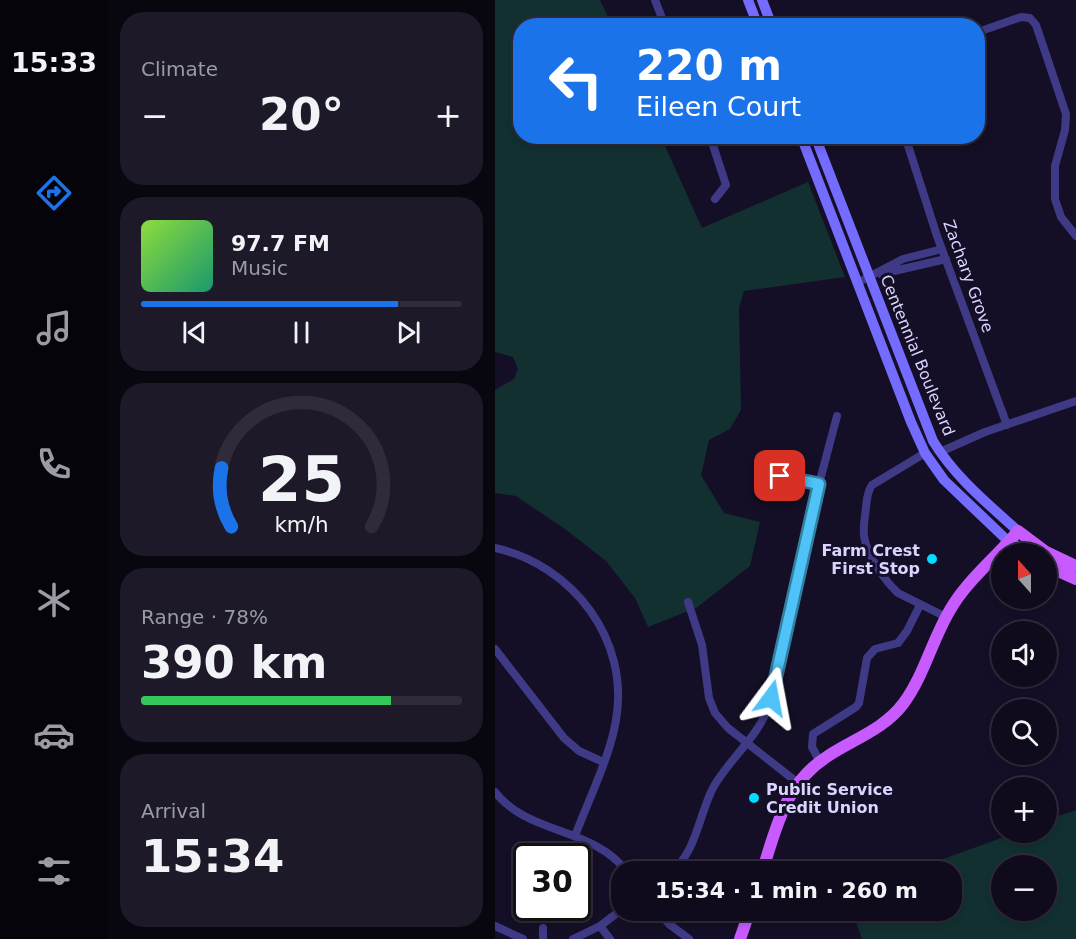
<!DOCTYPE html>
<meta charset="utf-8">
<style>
:root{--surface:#0f0b1c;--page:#1d1929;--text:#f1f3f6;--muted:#9b9ba3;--line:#2f2b3b;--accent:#1a73e8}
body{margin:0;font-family:"DejaVu Sans",sans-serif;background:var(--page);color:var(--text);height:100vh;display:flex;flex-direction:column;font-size:22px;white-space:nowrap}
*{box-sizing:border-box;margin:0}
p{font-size:20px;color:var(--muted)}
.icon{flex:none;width:33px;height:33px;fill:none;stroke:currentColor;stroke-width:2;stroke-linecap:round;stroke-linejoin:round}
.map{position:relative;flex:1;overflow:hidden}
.panel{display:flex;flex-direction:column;gap:12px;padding:12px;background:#08060f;width:387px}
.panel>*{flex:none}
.banner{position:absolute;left:18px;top:18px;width:472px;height:126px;border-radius:24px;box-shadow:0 3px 9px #0003,0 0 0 2px var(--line);background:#1a73e8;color:#fff;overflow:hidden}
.needle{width:39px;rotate:339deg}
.tools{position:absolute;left:496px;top:543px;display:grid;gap:12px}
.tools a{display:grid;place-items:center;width:66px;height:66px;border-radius:50%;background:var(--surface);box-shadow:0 3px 9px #0003,0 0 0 2px var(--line);font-size:30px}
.speed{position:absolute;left:18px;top:843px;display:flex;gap:12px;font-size:30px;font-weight:700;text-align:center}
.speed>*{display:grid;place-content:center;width:78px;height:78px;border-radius:50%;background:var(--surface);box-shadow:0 3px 9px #0003,0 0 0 2px var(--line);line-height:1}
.speed .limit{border:3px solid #111;border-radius:9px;background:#fff;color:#111}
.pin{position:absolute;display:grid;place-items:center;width:51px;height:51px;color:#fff;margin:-26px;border-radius:12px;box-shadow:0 3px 9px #0006}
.me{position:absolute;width:66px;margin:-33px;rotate:13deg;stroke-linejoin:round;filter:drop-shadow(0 0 4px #0008)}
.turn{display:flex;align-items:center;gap:21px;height:126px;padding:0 24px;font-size:27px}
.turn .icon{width:78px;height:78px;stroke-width:2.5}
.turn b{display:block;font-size:42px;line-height:51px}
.big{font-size:45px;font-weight:700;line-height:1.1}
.panel .tile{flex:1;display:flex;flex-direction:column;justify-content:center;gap:9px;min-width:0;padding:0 21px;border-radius:24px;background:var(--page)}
.panel .dial{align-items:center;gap:0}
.dial svg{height:156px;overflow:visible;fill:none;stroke:var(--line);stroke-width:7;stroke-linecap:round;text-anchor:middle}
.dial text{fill:var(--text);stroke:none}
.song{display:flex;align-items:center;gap:18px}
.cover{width:72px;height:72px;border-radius:9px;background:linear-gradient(135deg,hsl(90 70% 55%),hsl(160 70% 35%))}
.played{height:6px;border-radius:3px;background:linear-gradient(90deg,var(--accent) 80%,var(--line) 80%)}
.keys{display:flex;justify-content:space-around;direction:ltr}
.heat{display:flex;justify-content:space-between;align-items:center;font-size:33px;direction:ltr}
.charge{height:9px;border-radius:4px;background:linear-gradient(90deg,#34c759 78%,var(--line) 0)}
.trip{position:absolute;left:116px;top:861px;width:351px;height:60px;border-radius:24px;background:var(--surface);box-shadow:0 3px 9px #0003,0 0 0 2px var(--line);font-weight:700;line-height:60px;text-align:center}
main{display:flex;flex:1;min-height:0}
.tabs{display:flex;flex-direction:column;width:108px;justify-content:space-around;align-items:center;background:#06040b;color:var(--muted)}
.tabs .icon{width:42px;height:42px}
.tabs .current{color:var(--accent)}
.tabs b{font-size:27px;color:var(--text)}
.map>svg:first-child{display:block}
.green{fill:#123030;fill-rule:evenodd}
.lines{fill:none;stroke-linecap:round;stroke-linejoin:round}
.minor{stroke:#3f3a85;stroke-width:8}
.secondary{stroke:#746bff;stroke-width:10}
.primary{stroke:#c75bff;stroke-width:12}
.route-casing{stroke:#337fa1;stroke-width:15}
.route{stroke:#4fc3f7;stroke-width:10}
.poi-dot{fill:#00dcff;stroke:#140f26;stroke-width:2}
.labels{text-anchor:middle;stroke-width:6;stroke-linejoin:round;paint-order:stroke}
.street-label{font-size:16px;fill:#dad4ff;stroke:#140f26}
.poi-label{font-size:16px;font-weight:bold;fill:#dad4ff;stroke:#140f26;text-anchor:end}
</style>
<main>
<nav class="tabs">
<b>15:33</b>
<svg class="icon current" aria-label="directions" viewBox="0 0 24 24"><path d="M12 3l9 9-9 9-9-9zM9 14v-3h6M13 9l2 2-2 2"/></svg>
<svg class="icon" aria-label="music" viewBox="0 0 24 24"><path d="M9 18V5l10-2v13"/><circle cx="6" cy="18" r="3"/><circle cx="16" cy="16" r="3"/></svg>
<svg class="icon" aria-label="phone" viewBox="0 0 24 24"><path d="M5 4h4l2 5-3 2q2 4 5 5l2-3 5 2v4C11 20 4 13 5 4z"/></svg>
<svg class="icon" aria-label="climate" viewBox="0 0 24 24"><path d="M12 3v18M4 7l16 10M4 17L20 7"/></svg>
<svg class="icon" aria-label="car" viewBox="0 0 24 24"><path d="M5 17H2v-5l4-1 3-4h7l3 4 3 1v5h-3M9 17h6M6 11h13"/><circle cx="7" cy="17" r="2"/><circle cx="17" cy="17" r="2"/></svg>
<svg class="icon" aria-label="filters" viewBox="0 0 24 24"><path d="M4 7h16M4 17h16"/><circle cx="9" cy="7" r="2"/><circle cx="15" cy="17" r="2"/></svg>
</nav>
<section class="panel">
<div class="tile"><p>Climate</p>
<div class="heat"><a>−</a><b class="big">20°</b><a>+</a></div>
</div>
<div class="tile">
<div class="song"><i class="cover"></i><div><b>97.7 FM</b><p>Music</p></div></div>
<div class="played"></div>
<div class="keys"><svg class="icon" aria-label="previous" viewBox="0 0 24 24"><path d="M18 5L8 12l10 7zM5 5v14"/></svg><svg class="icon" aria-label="pause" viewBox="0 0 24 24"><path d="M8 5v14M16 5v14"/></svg><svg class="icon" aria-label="next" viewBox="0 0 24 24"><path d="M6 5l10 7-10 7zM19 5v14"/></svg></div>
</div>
<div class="tile dial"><svg viewBox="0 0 100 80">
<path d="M14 69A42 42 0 1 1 86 69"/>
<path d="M14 69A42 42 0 0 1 9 39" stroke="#1a73e8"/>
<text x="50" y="56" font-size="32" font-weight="700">25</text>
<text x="50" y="72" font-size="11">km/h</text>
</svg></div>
<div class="tile"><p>Range · 78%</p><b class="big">390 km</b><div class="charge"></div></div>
<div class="tile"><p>Arrival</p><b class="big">15:34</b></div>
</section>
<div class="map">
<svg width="581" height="939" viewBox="0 0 581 939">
<rect width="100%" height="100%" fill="#140f26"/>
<path class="green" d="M0 0H105L117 25 26 26V136L166 137 207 228 313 182 350 277 249 291 244 308 246 410 235 429 214 440 206 475 229 513 265 522 255 566 201 608 153 627 140 598 111 561 70 529 21 496 0 493V390L19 379 23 369 18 357 0 352Z
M581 810V939H367L357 911 456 910V872L415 871 520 833 552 832V820ZM507 866H552V910H507Z"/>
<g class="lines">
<path class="minor" d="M160 0 170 26
M483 32 526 17 535 18 541 25 571 114 570 130 560 166V199L566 217 581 236
M215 136 231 185 220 199
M410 136 442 236 512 425
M386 274 451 259
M362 283 408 259 447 249
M445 452 490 432 581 401
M430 453 377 485C372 492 372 499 371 507 370 517 368 527 369 536 372 555 389 580 403 593L451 617
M266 471 324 484
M0 548C78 565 135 640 121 720 115 757 93 801 80 836
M193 602 207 645 214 698 220 713 233 728 303 783
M0 649 69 738 84 751 108 762
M325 762 317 747 318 734 361 707 364 703 372 658 380 649 403 643 412 631 425 605
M0 792C33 835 99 827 132 872
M176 872C202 852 204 813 219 786 235 759 260 739 272 711L324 484 342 416
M162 910 174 924 194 939
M0 926 28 939
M105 926 115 939
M48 928V939
M78 939 105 926 126 910"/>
<path class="secondary" d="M253 0 263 26
M267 0 277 26
M306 136 416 422 430 453 449 480 514 542
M320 136 438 441C460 477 492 503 523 531"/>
<path class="primary" d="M514 542 533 554
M552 566 581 579
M267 872C282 826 290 783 333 756 359 739 389 729 408 704 429 676 437 640 455 610 472 580 502 557 523 531L551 552 581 566
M245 939 255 910"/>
</g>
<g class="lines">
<defs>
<path id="route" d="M276 698 324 484 285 476"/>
</defs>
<use href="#route" class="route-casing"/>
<use href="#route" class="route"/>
</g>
<g class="poi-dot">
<circle cx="437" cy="559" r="6"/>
<circle cx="259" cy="798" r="6"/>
</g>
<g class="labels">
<g class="street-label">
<text transform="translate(474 276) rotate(70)" y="6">Zachary Grove</text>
<text transform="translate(423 355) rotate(68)" y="6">Centennial Boulevard</text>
</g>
<g class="poi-label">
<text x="425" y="556">Farm Crest<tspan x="425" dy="18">First Stop</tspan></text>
<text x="271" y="795" text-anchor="start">Public Service<tspan x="271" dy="18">Credit Union</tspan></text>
</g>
</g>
</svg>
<div class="tools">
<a><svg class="needle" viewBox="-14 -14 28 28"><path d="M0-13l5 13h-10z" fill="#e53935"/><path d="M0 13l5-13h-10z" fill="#9b9ba3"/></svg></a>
<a><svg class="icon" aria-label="sound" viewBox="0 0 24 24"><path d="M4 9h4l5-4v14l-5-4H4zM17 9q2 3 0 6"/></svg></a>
<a><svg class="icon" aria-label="search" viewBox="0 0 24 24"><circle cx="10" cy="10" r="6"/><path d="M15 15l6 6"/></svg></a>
<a>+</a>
<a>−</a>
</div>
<div class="speed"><div class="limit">30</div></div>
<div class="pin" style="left:285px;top:476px;background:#d93025"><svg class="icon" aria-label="arrive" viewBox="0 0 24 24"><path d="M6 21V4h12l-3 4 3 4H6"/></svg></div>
<svg class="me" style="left:276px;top:698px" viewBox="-20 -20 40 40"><path d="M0-17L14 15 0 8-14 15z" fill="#4fc3f7" stroke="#fff" stroke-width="4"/></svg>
<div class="trip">15:34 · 1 min · 260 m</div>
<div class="banner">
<div class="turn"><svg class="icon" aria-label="left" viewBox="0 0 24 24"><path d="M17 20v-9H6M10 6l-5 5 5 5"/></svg><div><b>220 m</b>Eileen Court</div></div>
</div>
</div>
</main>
